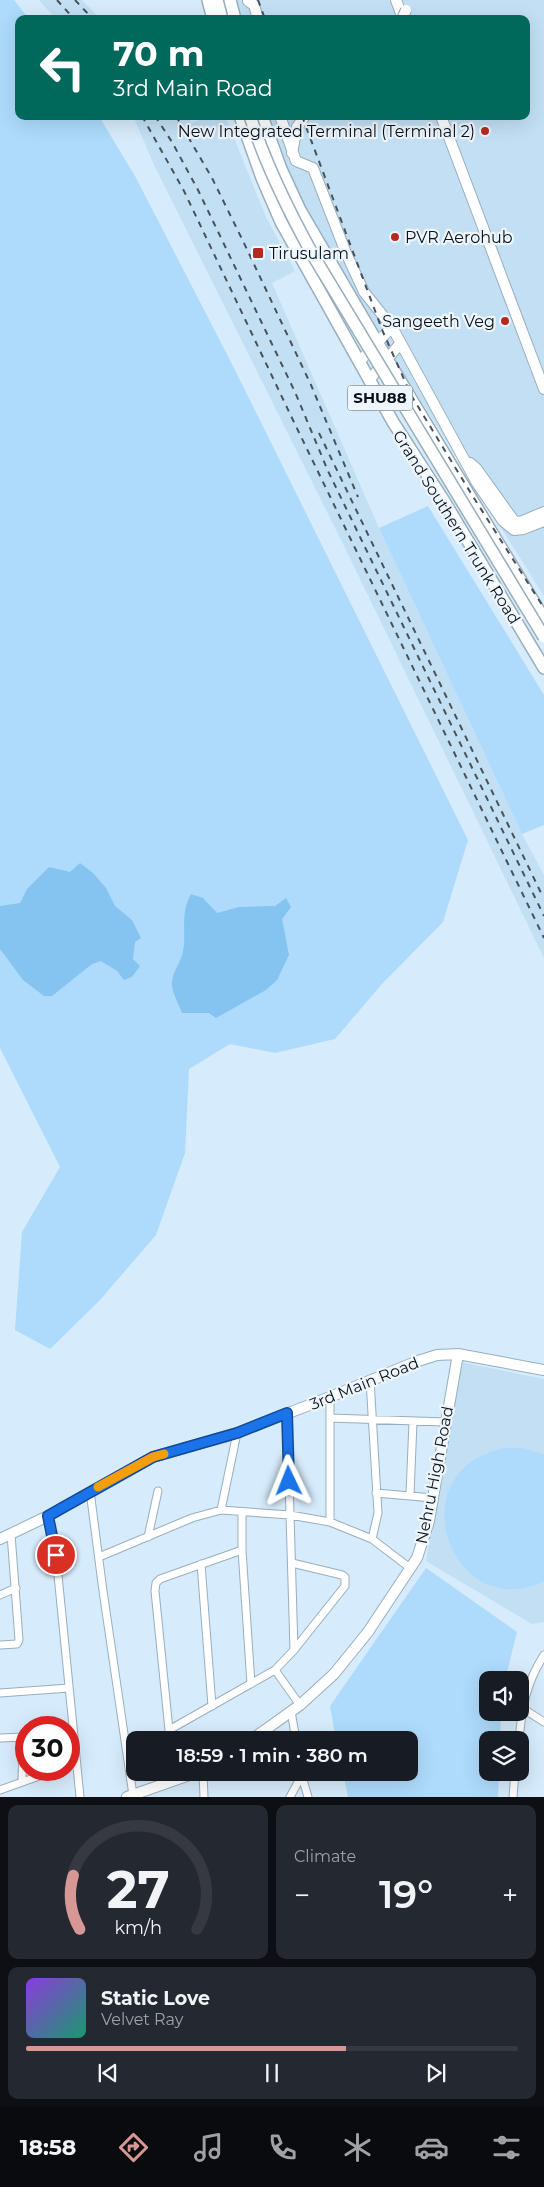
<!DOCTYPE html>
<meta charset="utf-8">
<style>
:root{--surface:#171b24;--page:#242831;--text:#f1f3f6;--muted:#9ea1a6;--line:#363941;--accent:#d79895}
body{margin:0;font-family:Montserrat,sans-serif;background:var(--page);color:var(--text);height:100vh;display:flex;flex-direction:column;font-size:19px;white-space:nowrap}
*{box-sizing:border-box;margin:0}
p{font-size:16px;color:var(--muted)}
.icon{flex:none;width:28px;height:28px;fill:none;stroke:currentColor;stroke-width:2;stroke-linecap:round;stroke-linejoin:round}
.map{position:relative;height:1797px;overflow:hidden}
.sheet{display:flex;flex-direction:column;gap:8px;padding:8px;background:#0d0f14;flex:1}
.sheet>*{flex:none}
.top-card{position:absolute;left:15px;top:15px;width:515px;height:105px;border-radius:10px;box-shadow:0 5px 20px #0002;background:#00695c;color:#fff;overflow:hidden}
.fabs{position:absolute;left:479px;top:1671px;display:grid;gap:10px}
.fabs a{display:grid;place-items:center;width:50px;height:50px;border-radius:10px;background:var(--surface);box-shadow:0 5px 20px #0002;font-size:25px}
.speed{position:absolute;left:15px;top:1716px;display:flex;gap:10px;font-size:25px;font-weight:700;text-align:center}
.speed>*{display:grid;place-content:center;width:65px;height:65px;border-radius:50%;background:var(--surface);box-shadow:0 5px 20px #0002;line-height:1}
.speed .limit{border:8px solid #d22;background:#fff;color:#111}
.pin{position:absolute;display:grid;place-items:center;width:42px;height:42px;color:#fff;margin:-21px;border:2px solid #fff;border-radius:50%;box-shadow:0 1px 5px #0007}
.me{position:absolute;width:55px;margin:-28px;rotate:358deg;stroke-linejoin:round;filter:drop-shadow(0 0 4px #0008)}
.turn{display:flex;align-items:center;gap:18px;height:105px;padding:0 15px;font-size:22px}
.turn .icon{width:65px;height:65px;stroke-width:2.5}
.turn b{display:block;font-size:35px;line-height:42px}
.big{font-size:38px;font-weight:600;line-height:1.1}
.sheet .card{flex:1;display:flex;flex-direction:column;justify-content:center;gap:8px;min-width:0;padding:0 18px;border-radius:10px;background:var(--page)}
.sheet .dial{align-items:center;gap:0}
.dial svg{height:130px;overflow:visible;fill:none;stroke:var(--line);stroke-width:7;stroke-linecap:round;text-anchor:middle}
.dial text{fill:var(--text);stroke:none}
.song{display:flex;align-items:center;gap:15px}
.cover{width:60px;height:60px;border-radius:8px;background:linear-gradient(135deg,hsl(270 70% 55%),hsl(160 70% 35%))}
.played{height:5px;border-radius:2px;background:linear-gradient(90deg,var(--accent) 65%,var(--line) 65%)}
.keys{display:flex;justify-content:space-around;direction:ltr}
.heat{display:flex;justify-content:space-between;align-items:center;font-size:28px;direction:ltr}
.sheet .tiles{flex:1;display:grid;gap:8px;grid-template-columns:1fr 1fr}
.card:last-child{grid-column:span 2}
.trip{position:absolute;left:126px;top:1731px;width:292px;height:50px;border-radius:10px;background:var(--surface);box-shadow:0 5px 20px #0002;font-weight:600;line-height:50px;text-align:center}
.tabs{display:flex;height:80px;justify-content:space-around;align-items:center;background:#090b0e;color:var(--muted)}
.tabs .icon{width:35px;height:35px}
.tabs .selected{color:var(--accent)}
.tabs b{font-size:22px;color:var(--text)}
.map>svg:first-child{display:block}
.built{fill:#c3dff4}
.green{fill:#aedbfb}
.water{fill:#85c4f0}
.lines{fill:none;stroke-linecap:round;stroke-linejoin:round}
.street-casing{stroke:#99aebd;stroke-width:9}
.secondary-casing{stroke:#99aebd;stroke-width:12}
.primary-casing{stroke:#99aebd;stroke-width:14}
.street{stroke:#fff;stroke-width:7}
.secondary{stroke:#fff;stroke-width:10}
.primary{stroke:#fff;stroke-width:11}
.rail{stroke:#47525a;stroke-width:2;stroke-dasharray:6 6;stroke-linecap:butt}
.secondary-bridge-casing{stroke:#99aebd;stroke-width:12;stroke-linecap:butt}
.primary-bridge-casing{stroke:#99aebd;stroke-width:14;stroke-linecap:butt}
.secondary-bridge{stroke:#fff;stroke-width:10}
.primary-bridge{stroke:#fff;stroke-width:11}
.route-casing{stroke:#114b97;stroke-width:12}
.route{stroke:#1a73e8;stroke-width:9}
.slow{stroke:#f59e0b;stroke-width:9}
.poi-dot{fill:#b7291e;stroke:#eef6fd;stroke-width:2}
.labels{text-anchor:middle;stroke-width:4.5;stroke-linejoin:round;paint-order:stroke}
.shield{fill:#eef6fd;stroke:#50575d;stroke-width:1}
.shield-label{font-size:15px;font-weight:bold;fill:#0c1318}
.poi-label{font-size:16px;fill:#0c1318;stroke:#eef6fd;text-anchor:end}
.street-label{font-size:16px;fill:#0c1318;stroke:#eef6fd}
</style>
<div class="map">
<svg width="544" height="1797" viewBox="0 0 544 1797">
<rect width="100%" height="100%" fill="#d6ebfb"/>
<path class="built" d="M39 0H82L100 19H56Z
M234 0H544V596L308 221 266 116H526V19H239Z
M133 116H186L192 123 209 116H225L266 217 295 271 272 283 379 528 522 834 544 875V958L345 548 155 167Z
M460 1362 544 1379V1622L532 1624 426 1561Z"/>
<path class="green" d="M0 0H14L29 19H19V116L100 118 135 176 233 366 468 840 443 922 381 985 335 1039 275 1053 230 1044 189 1069 185 1153 156 1235 100 1300 50 1349 15 1330 22 1232 60 1167 0 1048Z
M428 506 544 695V825L522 834 379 528Z
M504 1448H521L544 1454V1581C452 1626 395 1471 504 1448Z
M426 1568 517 1632 505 1680H488V1712L501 1713 500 1740H488V1772L499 1773 498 1797H348L343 1773 410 1772V1740H336L330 1706Z"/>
<path class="water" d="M80 863 93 873 106 888 115 906 132 920 141 938 135 942 133 959 140 966 132 977 124 980 117 971 101 961 92 964 52 996H44L23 980 0 949V906L20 903 27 889 49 867 70 872Z
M191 894 203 898 217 913 239 907 275 906 286 898 291 907 282 919 289 955 277 980 266 990 216 1018 209 1013H182C179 1005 174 996 172 987 171 976 177 968 181 958 189 937 178 918 191 894Z"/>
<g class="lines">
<defs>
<path id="street" d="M370 1380 378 1513 372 1539
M287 1413 294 1650
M330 1418 445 1422
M90 1491 103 1591 133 1795
M376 1493 433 1498
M410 1494 413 1422
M221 1510 237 1433
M242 1513V1550L251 1684
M48 1516 56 1555 80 1797
M330 1522V1397
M148 1537 158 1491
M99 1557 192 1518 221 1510 290 1515 330 1522 372 1539 410 1568
M201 1564 212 1706
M0 1595 16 1588
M0 1645 17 1644 19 1640 11 1534
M275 1670 300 1705
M0 1693 69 1688
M522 1708 544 1722
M291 1711 296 1740
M169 1730 275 1670 294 1650 345 1586V1577L342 1575 292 1563
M0 1738 26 1737
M170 1740 155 1591 156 1583 160 1579 242 1550
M519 1740C522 1707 526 1683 544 1655
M203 1772 204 1797
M301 1773 308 1797
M22 1782 23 1738
M0 1790 56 1770
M290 1797 302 1775
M513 1797 515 1772"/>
<path id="secondary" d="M396 0 403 19
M248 1 254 5 258 19
M280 116 296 161 313 168 346 253 364 292 392 327 477 483 503 521 514 530 523 529 544 521
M441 116 544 389
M292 153 297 127 305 116
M360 361 392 327
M370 379 400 344
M470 463 476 468 514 521 520 522 544 512
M0 1539 48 1516 153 1457 237 1433 330 1397 418 1361 437 1355 458 1354 544 1370
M251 1740 300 1705 334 1674 368 1632 417 1558 429 1521 458 1354
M127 1797 198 1772"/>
<path id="primary" d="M208 0 213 19
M217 0 222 19
M230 0 235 19
M240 116 262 178 281 222 393 422 444 501 544 668
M262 116 281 169 300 210 387 359 544 619"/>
</defs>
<use href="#street" class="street-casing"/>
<use href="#secondary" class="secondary-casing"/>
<use href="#primary" class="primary-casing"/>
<use href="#street" class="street"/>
<use href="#secondary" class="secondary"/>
<use href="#primary" class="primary"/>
<path class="rail" d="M57 0 74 19
M75 0 93 19
M258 0 265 19
M142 116 184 191 291 416 544 938
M155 116 172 142 198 190 295 392 328 471 544 916
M176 116 212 178 243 241 311 385 358 497
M302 116 383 332 411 395 472 495 544 608
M319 433 542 895"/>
<defs>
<path id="secondary-bridge" d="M402 19 406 10"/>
<path id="primary-bridge" d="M250 116C266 166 289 212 314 257L544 637"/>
</defs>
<use href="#secondary-bridge" class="secondary-bridge-casing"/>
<use href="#primary-bridge" class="primary-bridge-casing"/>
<use href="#secondary-bridge" class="secondary-bridge"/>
<use href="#primary-bridge" class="primary-bridge"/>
</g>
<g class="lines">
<defs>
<path id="route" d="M56 1555 48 1516 62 1508 153 1457 237 1433 287 1413 289 1481"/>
</defs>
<use href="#route" class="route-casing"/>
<use href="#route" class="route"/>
<path class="slow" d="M98 1487 153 1457 164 1454"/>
</g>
<g class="poi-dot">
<circle cx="485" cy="131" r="5"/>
<circle cx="395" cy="237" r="5"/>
<rect x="252" y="247" width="12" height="12" rx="2.5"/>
<circle cx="505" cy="321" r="5"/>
</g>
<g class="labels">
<rect class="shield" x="347.5" y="385.5" width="65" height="25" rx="4"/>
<g class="shield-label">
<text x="380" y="403">SHU88</text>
</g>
<g class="poi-label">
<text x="475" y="137">New Integrated Terminal (Terminal 2)</text>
<text x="405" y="243" text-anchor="start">PVR Aerohub</text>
<text x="269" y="259" text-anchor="start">Tirusulam</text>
<text x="495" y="327">Sangeeth Veg</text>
</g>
<g class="street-label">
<text transform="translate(457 527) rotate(58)" y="6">Grand Southern Trunk Road</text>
<text transform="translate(364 1383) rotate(-22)" y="6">3rd Main Road</text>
<text transform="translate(434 1475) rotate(-79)" y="6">Nehru High Road</text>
</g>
</g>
</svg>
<div class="fabs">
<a><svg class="icon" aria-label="sound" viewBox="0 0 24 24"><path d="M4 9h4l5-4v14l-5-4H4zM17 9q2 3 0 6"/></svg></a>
<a><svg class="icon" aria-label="layers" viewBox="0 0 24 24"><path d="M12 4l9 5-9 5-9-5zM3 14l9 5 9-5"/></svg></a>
</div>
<div class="speed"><div class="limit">30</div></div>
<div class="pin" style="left:56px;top:1555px;background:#d93025"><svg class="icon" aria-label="arrive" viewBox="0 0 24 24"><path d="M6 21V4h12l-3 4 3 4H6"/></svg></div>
<svg class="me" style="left:289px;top:1481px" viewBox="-20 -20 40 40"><path d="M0-17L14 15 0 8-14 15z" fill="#1a73e8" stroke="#fff" stroke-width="4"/></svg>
<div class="trip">18:59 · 1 min · 380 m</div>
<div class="top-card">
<div class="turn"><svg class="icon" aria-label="left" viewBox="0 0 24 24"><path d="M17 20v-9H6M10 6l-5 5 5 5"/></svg><div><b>70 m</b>3rd Main Road</div></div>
</div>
</div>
<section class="sheet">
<div class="tiles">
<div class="card dial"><svg viewBox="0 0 100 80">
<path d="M14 69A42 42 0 1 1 86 69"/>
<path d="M14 69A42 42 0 0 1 10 36" stroke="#d79895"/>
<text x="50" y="56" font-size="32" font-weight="700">27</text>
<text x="50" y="72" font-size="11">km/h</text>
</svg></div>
<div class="card"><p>Climate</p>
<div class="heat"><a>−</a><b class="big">19°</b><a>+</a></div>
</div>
<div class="card">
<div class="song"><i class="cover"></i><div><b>Static Love</b><p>Velvet Ray</p></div></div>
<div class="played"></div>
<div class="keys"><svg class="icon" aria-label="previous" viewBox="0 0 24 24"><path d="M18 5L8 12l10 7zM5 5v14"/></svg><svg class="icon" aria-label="pause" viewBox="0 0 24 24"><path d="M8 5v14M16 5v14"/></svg><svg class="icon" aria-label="next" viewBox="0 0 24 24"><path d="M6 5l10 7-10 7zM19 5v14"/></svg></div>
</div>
</div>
</section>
<nav class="tabs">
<b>18:58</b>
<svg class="icon selected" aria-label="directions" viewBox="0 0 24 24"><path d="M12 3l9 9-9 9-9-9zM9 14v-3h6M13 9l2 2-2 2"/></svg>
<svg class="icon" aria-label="music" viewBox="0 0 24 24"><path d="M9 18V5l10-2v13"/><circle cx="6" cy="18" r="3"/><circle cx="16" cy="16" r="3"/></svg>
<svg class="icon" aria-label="phone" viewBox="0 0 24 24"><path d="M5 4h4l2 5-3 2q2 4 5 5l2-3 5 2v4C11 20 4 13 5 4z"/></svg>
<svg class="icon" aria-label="climate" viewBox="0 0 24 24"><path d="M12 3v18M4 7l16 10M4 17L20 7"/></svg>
<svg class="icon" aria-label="car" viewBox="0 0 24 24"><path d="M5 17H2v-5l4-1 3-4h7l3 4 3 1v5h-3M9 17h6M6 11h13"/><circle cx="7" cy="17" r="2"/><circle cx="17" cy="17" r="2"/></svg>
<svg class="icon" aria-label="filters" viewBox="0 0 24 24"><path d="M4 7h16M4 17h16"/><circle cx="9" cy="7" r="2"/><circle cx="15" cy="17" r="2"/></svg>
</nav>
